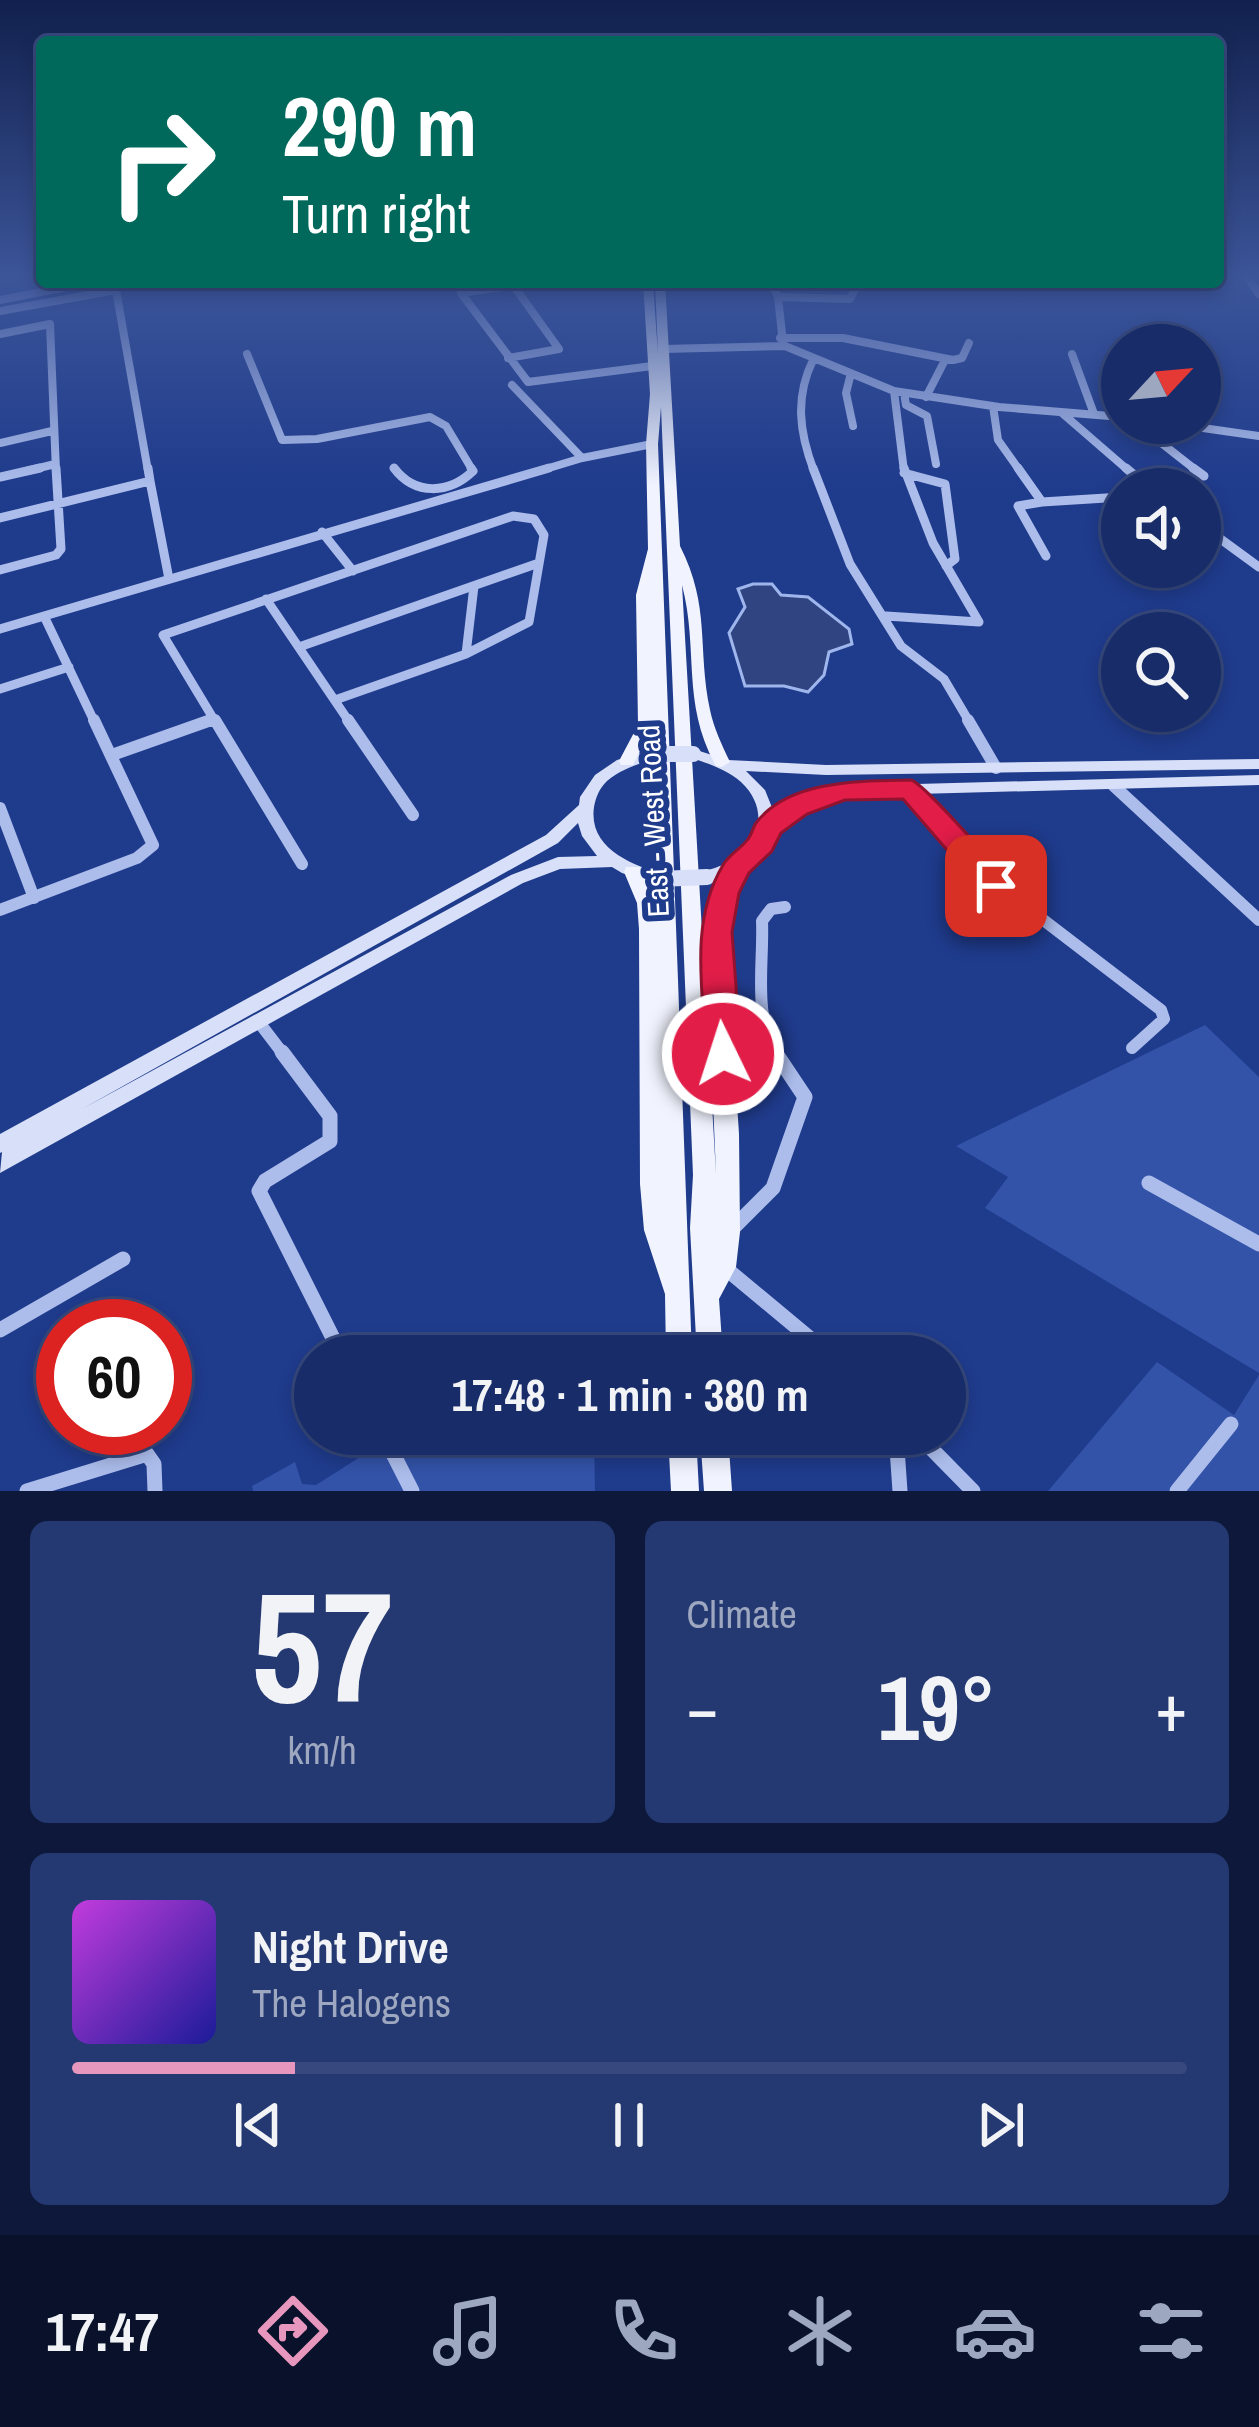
<!DOCTYPE html>
<meta charset="utf-8">
<style>
:root{--surface:#172c69;--page:#243871;--text:#f1f3f6;--muted:#9ea7c0;--line:#36487d;--accent:#e797bd}
body{margin:0;font-family:"Archivo Narrow",sans-serif;background:var(--page);color:var(--text);height:100vh;display:flex;flex-direction:column;font-size:45px;white-space:nowrap}
*{box-sizing:border-box;margin:0}
p{font-size:39px;color:var(--muted)}
.icon{flex:none;width:66px;height:66px;fill:none;stroke:currentColor;stroke-width:2;stroke-linecap:round;stroke-linejoin:round}
.map{position:relative;height:1491px;overflow:hidden}
.side{display:flex;flex-direction:column;gap:30px;padding:30px;background:#0d183a;flex:1}
.side>*{flex:none}
.top-card{position:absolute;left:36px;top:36px;width:1188px;height:252px;border-radius:12px;box-shadow:0 6px 18px #0003,0 0 0 3px var(--line);background:#00695c;color:#fff;overflow:hidden}
.needle{width:78px;rotate:64deg}
.tools{position:absolute;left:1101px;top:324px;display:grid;gap:24px}
.tools a{display:grid;place-items:center;width:120px;height:120px;border-radius:50%;background:var(--surface);box-shadow:0 6px 18px #0003,0 0 0 3px var(--line);font-size:60px}
.speed{position:absolute;left:36px;top:1299px;display:flex;gap:24px;font-size:60px;font-weight:700;text-align:center}
.speed>*{display:grid;place-content:center;width:156px;height:156px;border-radius:50%;background:var(--surface);box-shadow:0 6px 18px #0003,0 0 0 3px var(--line);line-height:1}
.speed .limit{border:18px solid #d22;background:#fff;color:#111}
.pin{position:absolute;display:grid;place-items:center;width:102px;height:102px;color:#fff;margin:-51px;border-radius:24px;box-shadow:0 6px 18px #0006}
.me{position:absolute;width:132px;margin:-66px;rotate:356deg;stroke-linejoin:round;filter:drop-shadow(0 0 9px #0008)}
.turn{display:flex;align-items:center;gap:42px;height:252px;padding:0 48px;font-size:54px}
.turn .icon{width:156px;height:156px;stroke-width:2.5}
.turn b{display:block;font-size:84px;line-height:102px}
.big{font-size:90px;font-weight:700;line-height:1.1}
.side .card{flex:1;display:flex;flex-direction:column;justify-content:center;gap:18px;min-width:0;padding:0 42px;border-radius:18px;background:var(--page)}
.side .dial{align-items:center;gap:0}
.dial b{font-size:156px;line-height:1}
.song{display:flex;align-items:center;gap:36px}
.cover{width:144px;height:144px;border-radius:18px;background:linear-gradient(135deg,hsl(290 70% 55%),hsl(240 70% 35%))}
.played{height:12px;border-radius:6px;background:linear-gradient(90deg,var(--accent) 20%,var(--line) 20%)}
.keys{display:flex;justify-content:space-around;direction:ltr}
.heat{display:flex;justify-content:space-between;align-items:center;font-size:66px;direction:ltr}
.side .tiles{flex:1;display:grid;gap:30px;grid-template-columns:1fr 1fr}
.card:last-child{grid-column:span 2}
.trip{position:absolute;left:294px;top:1335px;width:672px;height:120px;border-radius:60px;background:var(--surface);box-shadow:0 6px 18px #0003,0 0 0 3px var(--line);font-weight:700;line-height:120px;text-align:center}
.tabs{display:flex;height:192px;justify-content:space-around;align-items:center;background:#09122a;color:var(--muted)}
.tabs .icon{width:84px;height:84px}
.tabs .active{color:var(--accent)}
.tabs b{font-size:54px;color:var(--text)}
.map>svg:first-child{display:block}
.green{fill:#3353a9}
.water{fill:#2f4480;stroke:#9fb6ed;stroke-width:3}
.lines{fill:none;stroke-linecap:round;stroke-linejoin:round}
.minor-far3{stroke:#acbdec;stroke-width:8}
.minor-far2{stroke:#acbdec;stroke-width:9}
.minor-far1{stroke:#acbdec;stroke-width:12}
.minor{stroke:#acbdec;stroke-width:15}
.secondary{fill:#d8e0f9;fill-rule:evenodd}
.primary{fill:#f1f4ff;fill-rule:evenodd}
.secondary-bridge{stroke:#d8e0f9;stroke-width:16}
.route{fill:#e11d48;stroke:#92132f;stroke-width:3}
.labels{text-anchor:middle;stroke-width:12;stroke-linejoin:round;paint-order:stroke}
.street-label{font-size:30px;fill:#fff;stroke:#1f3b8c}
</style>
<div class="map">
<svg width="1259" height="1491" viewBox="0 0 1259 1491">
<rect width="100%" height="100%" fill="#1f3b8c"/>
<path class="green" d="M1205 1025 1259 1077V1373L985 1208 1008 1177 956 1146Z
M1157 1362 1234 1415 1259 1375V1491H1048Z
M362 1434H594L595 1491H253L252 1486 295 1462 302 1484 316 1485 368 1452Z"/>
<path class="water" d="M753 584H772L781 595 808 597 849 629 852 644 829 652 824 675 808 692 784 686H745L729 633 745 607 738 589Z"/>
<g class="lines">
<path class="minor-far3" d="M1247 277 1259 294
M535 282 461 293 528 382 652 366
M771 282 778 297 783 343
M778 297 850 299 859 282
M0 300 91 282
M0 311 116 290 148 471
M0 334 50 324 56 471
M780 338H843L953 360 962 358 969 343
M664 349 785 346 894 391 999 407 1122 417
M247 354 282 440 317 439 430 417 446 426 473 471
M1072 354 1094 414
M508 358 559 349 511 282
M813 360C795 397 799 432 814 471
M850 377 846 393 853 426
M512 385 582 458 652 444
M894 391 904 471
M904 393 906 405 927 416 936 464
M926 397 945 360
M993 406 998 440 1020 471
M1062 413 1129 471
M1136 423 1197 471
M1168 423 1259 436
M0 443 52 431
M27 471 55 464
M539 471 582 458"/>
<path class="minor-far2" d="M148 468 150 481
M394 468C415 496 449 494 473 471L471 468
M813 468 850 564 901 646 944 679 970 723
M1018 468 1042 502 1018 506 1046 556
M1126 468 1151 489
M1193 468 1204 476
M904 473 945 484 955 559 946 566
M0 477 40 468
M1042 502 1122 497
M0 518 150 481 169 579
M1200 524 1259 567
M322 532 353 571
M0 570 56 555 61 549 56 468
M266 599 350 723
M44 616 95 723
M886 616 979 622 933 543 904 468
M0 629 549 468
M299 647 536 564
M0 689 69 667
M335 700 466 654 474 586
M202 723 214 719
M216 723 163 635 513 516 534 519 544 535 529 622 466 654"/>
<path class="minor-far1" d="M215 720 302 864
M348 720 413 815
M968 720 996 768
M112 755 211 720
M1114 786 1259 920
M911 789 995 883 1161 1010 1164 1019 1132 1048
M0 808 34 898
M0 910 137 858 153 845 94 720
M258 1021 284 1055
M778 1055C752 1019 764 963 762 921L771 909 785 907"/>
<path class="minor" d="M282 1052 330 1116V1141L265 1181 259 1191 342 1356
M1149 1183 1259 1244
M731 1230 773 1188 805 1097 775 1052
M724 1267 831 1356
M0 1330 123 1259
M383 1434 412 1491
M896 1434 900 1491
M917 1434 973 1491
M27 1491 147 1454 154 1464 155 1491
M1177 1491 1231 1424"/>
<path class="secondary" d="M655 749 660 751 663 754 660 757C642 763 622 768 607 781 599 789 596 797 594 807 588 849 633 865 665 875L667 879 665 883H653L622 873 612 867 560 869 523 883 0 1173 2 1152 0 1153V1134L546 835 579 805 580 797 595 775 617 760ZM578 823 582 836 597 856 558 857 511 875 82 1109 558 843Z
M693 749 728 760 826 765 1259 759V769L826 775 746 771 765 790 775 815 803 796 843 786 1259 775V785L843 796 814 804 775 830 763 854 743 870 707 883 701 881 699 877 701 873C710 869 720 867 729 862 762 845 769 808 741 782 726 769 707 763 688 757L685 754 688 751Z"/>
<path class="primary" d="M643 282H653L658 354 655 282H665L680 546C711 607 697 648 710 710 714 729 722 745 730 762L722 767 716 766C681 703 699 650 682 585L716 1174 706 932 714 894 731 861H743L746 866 732 894 726 932 739 1134 740 1232 736 1267 719 1299 723 1356H697L690 1228 693 1175 661 407 658 444 692 1356H666L665 1294 644 1230 640 1184 639 929 637 903 624 872 626 867H640L656 910 652 728 633 765H621L619 761 638 725 636 595 648 549 646 444 650 394Z
M668 1434H696L699 1491H671Z
M700 1434H728L732 1491H704Z"/>
<path class="secondary-bridge" d="M655 754H693
M659 879 707 877"/>
</g>
<linearGradient id="sky" x2="0" y2="1"><stop stop-color="#11204d"/><stop offset="0.57" stop-color="#3c5599"/><stop offset="1" stop-color="#3c5599" stop-opacity="0"/></linearGradient>
<rect width="1259" height="486" fill="url(#sky)"/>
<path class="route" d="M911 780C924 783 991 862 1007 878L1011 886 1007 894H985L903 799 845 800 807 814 781 833 772 851 749 873 739 893 732 932 741 1054 736 1064 723 1068 711 1064 706 1054C703 990 689 922 723 865 729 854 741 849 748 839 752 834 753 827 756 823 789 779 863 781 911 780Z"/>
<g class="labels">
<g class="street-label">
<text transform="translate(654 821) rotate(-93)" y="10">East - West Road</text>
</g>
</g>
</svg>
<div class="tools">
<a><svg class="needle" viewBox="-14 -14 28 28"><path d="M0-13l5 13h-10z" fill="#e53935"/><path d="M0 13l5-13h-10z" fill="#9ea7c0"/></svg></a>
<a><svg class="icon" aria-label="sound" viewBox="0 0 24 24"><path d="M4 9h4l5-4v14l-5-4H4zM17 9q2 3 0 6"/></svg></a>
<a><svg class="icon" aria-label="search" viewBox="0 0 24 24"><circle cx="10" cy="10" r="6"/><path d="M15 15l6 6"/></svg></a>
</div>
<div class="speed"><div class="limit">60</div></div>
<div class="pin" style="left:996px;top:886px;background:#d93025"><svg class="icon" aria-label="arrive" viewBox="0 0 24 24"><path d="M6 21V4h12l-3 4 3 4H6"/></svg></div>
<svg class="me" style="left:723px;top:1054px" viewBox="-20 -20 40 40"><circle r="17" fill="#e11d48" stroke="#fff" stroke-width="3"/><path d="M0-11L8 9 0 5-8 9z" fill="#fff"/></svg>
<div class="trip">17:48 · 1 min · 380 m</div>
<div class="top-card">
<div class="turn"><svg class="icon" aria-label="right" viewBox="0 0 24 24"><path d="M7 20v-9h11M14 6l5 5-5 5"/></svg><div><b>290 m</b>Turn right</div></div>
</div>
</div>
<section class="side">
<div class="tiles">
<div class="card dial"><b>57</b><p>km/h</p></div>
<div class="card"><p>Climate</p>
<div class="heat"><a>−</a><b class="big">19°</b><a>+</a></div>
</div>
<div class="card">
<div class="song"><i class="cover"></i><div><b>Night Drive</b><p>The Halogens</p></div></div>
<div class="played"></div>
<div class="keys"><svg class="icon" aria-label="previous" viewBox="0 0 24 24"><path d="M18 5L8 12l10 7zM5 5v14"/></svg><svg class="icon" aria-label="pause" viewBox="0 0 24 24"><path d="M8 5v14M16 5v14"/></svg><svg class="icon" aria-label="next" viewBox="0 0 24 24"><path d="M6 5l10 7-10 7zM19 5v14"/></svg></div>
</div>
</div>
</section>
<nav class="tabs">
<b>17:47</b>
<svg class="icon active" aria-label="directions" viewBox="0 0 24 24"><path d="M12 3l9 9-9 9-9-9zM9 14v-3h6M13 9l2 2-2 2"/></svg>
<svg class="icon" aria-label="music" viewBox="0 0 24 24"><path d="M9 18V5l10-2v13"/><circle cx="6" cy="18" r="3"/><circle cx="16" cy="16" r="3"/></svg>
<svg class="icon" aria-label="phone" viewBox="0 0 24 24"><path d="M5 4h4l2 5-3 2q2 4 5 5l2-3 5 2v4C11 20 4 13 5 4z"/></svg>
<svg class="icon" aria-label="climate" viewBox="0 0 24 24"><path d="M12 3v18M4 7l16 10M4 17L20 7"/></svg>
<svg class="icon" aria-label="car" viewBox="0 0 24 24"><path d="M5 17H2v-5l4-1 3-4h7l3 4 3 1v5h-3M9 17h6M6 11h13"/><circle cx="7" cy="17" r="2"/><circle cx="17" cy="17" r="2"/></svg>
<svg class="icon" aria-label="filters" viewBox="0 0 24 24"><path d="M4 7h16M4 17h16"/><circle cx="9" cy="7" r="2"/><circle cx="15" cy="17" r="2"/></svg>
</nav>
